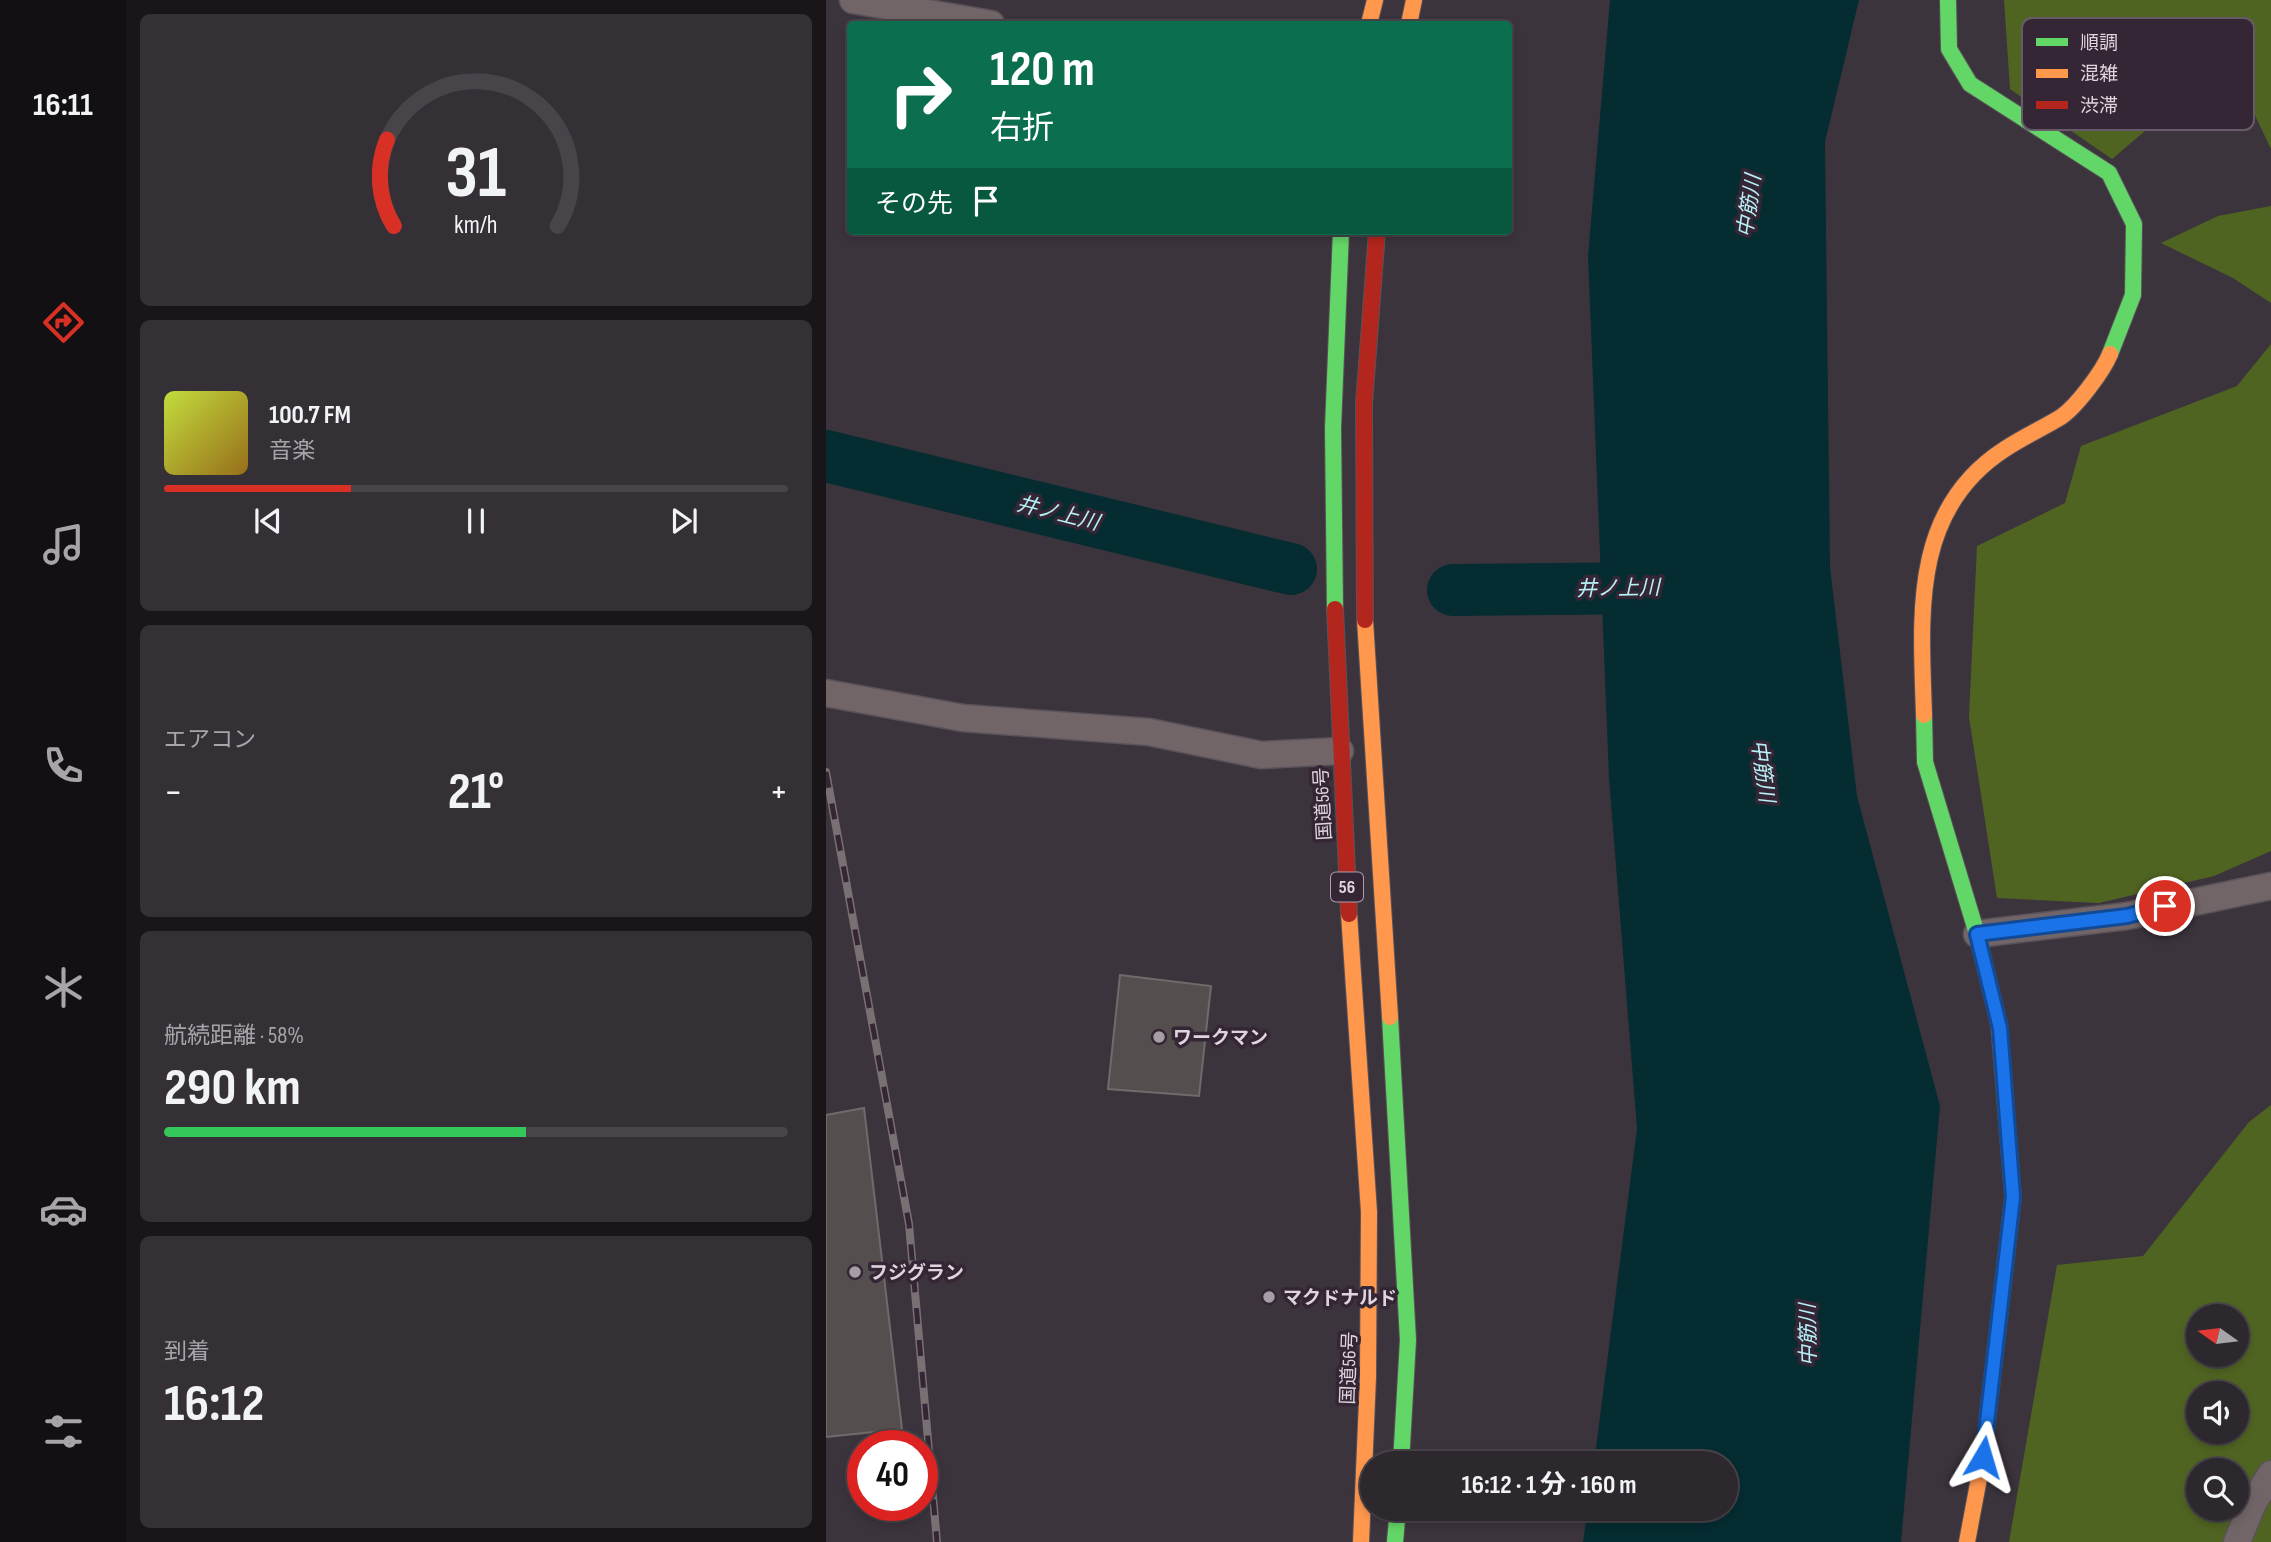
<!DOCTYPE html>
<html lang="ja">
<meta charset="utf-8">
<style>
:root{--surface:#2d272e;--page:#352f36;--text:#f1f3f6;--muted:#a7a5aa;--line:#48444a;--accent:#d93025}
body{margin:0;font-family:"Sofia Sans Condensed","Noto Sans JP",sans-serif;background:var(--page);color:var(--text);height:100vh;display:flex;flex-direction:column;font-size:26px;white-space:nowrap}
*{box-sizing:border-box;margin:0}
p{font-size:23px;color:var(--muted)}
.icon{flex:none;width:38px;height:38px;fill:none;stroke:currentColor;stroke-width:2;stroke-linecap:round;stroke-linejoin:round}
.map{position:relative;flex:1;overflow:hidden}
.sheet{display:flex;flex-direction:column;gap:14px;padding:14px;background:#191519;width:700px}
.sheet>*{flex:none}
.top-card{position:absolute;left:21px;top:21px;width:665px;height:214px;border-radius:7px;box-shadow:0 4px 10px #0003,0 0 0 2px var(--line);background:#0b6e4f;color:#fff;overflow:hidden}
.needle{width:46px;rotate:284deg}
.buttons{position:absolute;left:1360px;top:1304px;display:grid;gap:14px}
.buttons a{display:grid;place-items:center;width:63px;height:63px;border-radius:50%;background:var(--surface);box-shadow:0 4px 10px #0003,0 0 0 2px var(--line);font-size:35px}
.speed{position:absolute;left:21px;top:1430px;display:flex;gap:14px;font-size:35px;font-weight:700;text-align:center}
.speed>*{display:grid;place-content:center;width:91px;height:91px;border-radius:50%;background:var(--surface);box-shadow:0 4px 10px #0003,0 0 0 2px var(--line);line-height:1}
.speed .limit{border:10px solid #d22;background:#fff;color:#111}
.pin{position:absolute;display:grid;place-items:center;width:60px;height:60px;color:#fff;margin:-30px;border:4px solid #fff;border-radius:50%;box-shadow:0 2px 7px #0007}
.me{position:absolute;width:77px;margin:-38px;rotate:7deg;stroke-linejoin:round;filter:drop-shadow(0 0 5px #0008)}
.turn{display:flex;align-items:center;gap:24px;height:147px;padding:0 28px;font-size:32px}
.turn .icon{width:91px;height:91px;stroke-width:2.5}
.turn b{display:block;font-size:49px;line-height:60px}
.then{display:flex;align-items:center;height:66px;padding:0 28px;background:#0003;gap:14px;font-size:26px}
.big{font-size:52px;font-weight:700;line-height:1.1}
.sheet .card{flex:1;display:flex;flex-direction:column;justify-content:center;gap:10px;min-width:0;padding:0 24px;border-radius:10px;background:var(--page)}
.sheet .dial{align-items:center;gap:0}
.dial svg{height:182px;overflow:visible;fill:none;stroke:var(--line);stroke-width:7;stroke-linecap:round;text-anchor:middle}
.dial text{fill:var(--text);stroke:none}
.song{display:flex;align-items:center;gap:21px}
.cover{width:84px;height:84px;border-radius:10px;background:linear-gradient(135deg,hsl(70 70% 55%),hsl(40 70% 35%))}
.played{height:7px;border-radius:4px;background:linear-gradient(90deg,var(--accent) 30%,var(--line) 30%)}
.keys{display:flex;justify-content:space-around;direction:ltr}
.heat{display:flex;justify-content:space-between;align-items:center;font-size:38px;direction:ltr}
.charge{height:10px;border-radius:5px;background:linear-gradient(90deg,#34c759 58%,var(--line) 0)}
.trip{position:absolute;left:534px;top:1451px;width:378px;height:70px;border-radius:35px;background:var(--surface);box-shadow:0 4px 10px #0003,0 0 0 2px var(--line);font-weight:700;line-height:70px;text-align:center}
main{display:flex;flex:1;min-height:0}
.tabs{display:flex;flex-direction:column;width:126px;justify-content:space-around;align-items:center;background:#121012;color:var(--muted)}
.tabs .icon{width:49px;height:49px}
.tabs .current{color:var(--accent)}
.tabs b{font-size:32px;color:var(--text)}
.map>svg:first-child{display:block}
.green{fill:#506422;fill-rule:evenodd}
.water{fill:#052c31}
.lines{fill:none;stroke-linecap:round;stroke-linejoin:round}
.river{stroke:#052c31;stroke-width:52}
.building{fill:#554e4f;stroke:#716a6a;stroke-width:2}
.street-casing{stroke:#595259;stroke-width:29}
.fast-casing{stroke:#595259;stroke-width:18}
.slow-casing{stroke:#595259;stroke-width:18}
.jam-casing{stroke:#595259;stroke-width:18}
.street{stroke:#726568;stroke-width:26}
.fast{stroke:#63d668;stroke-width:16}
.slow{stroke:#ff974d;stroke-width:16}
.jam{stroke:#b3261e;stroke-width:16}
.rail-casing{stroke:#797074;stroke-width:8}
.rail{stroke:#352636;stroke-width:5;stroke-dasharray:16;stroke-linecap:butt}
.route-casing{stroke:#114b97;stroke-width:18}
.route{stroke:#1a73e8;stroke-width:12}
.poi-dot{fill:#a69da6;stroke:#352636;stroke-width:2.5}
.labels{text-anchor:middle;stroke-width:7;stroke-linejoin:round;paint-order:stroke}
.shield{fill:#352636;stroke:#aca0ac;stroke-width:2}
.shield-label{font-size:18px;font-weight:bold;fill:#dfd5df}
.street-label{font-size:19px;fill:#dfd5df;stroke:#352636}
.poi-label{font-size:19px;font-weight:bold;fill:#dfd5df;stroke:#352636;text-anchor:start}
.water-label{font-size:21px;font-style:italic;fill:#b6eff6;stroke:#352636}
.key{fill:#352636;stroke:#685b69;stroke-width:2}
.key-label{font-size:19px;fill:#dfd5df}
</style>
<main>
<nav class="tabs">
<b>16:11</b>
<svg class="icon current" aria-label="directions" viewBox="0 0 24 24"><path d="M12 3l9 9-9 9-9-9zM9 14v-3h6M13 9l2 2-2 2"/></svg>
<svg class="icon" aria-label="music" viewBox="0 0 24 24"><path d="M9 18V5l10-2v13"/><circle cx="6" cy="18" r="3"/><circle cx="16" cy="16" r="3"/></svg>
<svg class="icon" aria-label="phone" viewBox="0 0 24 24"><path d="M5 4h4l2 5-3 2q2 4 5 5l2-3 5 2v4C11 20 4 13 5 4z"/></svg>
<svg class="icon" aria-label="climate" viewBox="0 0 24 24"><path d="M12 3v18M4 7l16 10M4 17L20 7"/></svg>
<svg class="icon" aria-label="car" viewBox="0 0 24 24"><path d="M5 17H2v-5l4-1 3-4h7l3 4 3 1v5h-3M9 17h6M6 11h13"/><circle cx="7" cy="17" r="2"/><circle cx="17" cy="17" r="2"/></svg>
<svg class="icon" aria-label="filters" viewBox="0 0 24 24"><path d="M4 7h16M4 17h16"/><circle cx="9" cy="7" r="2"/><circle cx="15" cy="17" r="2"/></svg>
</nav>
<section class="sheet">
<div class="card dial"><svg viewBox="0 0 100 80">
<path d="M14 69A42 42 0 1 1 86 69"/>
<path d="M14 69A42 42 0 0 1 11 31" stroke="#d93025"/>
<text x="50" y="56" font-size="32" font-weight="700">31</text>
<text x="50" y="72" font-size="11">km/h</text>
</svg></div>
<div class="card">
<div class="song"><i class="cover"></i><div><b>100.7 FM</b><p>音楽</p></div></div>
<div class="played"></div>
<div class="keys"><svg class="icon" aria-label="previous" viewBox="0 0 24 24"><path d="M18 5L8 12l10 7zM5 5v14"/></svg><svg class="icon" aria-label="pause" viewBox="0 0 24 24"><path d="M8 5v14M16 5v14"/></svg><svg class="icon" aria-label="next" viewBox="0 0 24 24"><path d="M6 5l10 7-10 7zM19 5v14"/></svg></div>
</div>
<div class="card"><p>エアコン</p>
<div class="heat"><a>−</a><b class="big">21°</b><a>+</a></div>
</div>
<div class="card"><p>航続距離 · 58%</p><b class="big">290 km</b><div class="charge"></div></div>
<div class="card"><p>到着</p><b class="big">16:12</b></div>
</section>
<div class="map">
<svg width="1445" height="1542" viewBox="0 0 1445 1542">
<rect width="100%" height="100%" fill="#3c343d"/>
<path class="green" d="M1178 0H1445V149L1427 111 1347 107 1286 159 1184 89Z
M1445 206V303L1407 278 1335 243 1392 216Z
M1445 344V851L1388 876 1273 903 1171 898 1143 717 1151 546 1239 503 1255 446 1411 386Z
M1445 1105V1542H1183L1231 1265 1317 1256 1423 1122ZM1372 1316H1410V1354H1372ZM1372 1393H1410V1432H1372ZM1372 1470H1410V1508H1372Z"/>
<path class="water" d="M784 0H1033L999 142 1004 567 1031 796 1114 1106 1075 1542H757L762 1509 900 1508V1463H768L811 1129 783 778 762 256Z"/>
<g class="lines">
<path class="river" d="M0 456 465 569
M627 590 845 588"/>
</g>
<path class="building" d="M294 975 385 986 373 1096 282 1089Z
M38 1108 76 1429 0 1437V1115Z"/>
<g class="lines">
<defs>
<path id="street" d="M27 0 165 24
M0 693 137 718 323 732 435 755 514 751
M1151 934 1301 916 1445 886
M1411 1542 1427 1503 1445 1474"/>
<path id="fast" d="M1122 0 1123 49 1144 84 1283 173 1308 224 1307 295 1284 354
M509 609 507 428 515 231
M1098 715 1099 762 1151 934 1173 1024
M564 1017 582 1340 575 1463
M569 1542 572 1508"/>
<path id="slow" d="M543 24 549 0
M583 24 588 0
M539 620 564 1017
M1098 715C1095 616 1084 510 1179 449 1197 437 1217 428 1235 417 1251 406 1277 371 1284 354
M523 914 543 1212 542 1377 535 1542
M1141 1542 1157 1457 1187 1197 1173 1024"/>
<path id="jam" d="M509 609 523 914
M539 620 538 404 551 231"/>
</defs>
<use href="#street" class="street-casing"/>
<use href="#fast" class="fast-casing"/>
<use href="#slow" class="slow-casing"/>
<use href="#jam" class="jam-casing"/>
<use href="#street" class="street"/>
<use href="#fast" class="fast"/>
<use href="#slow" class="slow"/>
<use href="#jam" class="jam"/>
<defs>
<path id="rail" d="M0 772 83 1224 111 1542"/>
</defs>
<use href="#rail" class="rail-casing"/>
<use href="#rail" class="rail"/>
</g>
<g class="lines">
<defs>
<path id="route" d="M1157 1457 1187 1197 1174 1028 1151 934 1301 916 1339 906"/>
</defs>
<use href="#route" class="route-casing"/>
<use href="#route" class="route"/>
</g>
<g class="poi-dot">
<circle cx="333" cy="1037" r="7"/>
<circle cx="29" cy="1272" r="7"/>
<circle cx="443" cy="1297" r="7"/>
</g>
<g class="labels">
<rect class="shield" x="505" y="872.5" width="32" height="29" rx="5"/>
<g class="shield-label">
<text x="521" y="893">56</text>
</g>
<g class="street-label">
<text transform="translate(496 804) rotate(-93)" y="7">国道56号</text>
<text transform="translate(522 1368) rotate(-88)" y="7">国道56号</text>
</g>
<g class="poi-label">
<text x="347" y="1044">ワークマン</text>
<text x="43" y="1279">フジグラン</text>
<text x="457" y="1304">マクドナルド</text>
</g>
<g class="water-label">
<text transform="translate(923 206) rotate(-82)" y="7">中筋川</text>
<text transform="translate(232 513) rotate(14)" y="7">井ノ上川</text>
<text transform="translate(792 588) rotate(-1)" y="7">井ノ上川</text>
<text transform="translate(937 771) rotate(82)" y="7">中筋川</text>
<text transform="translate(982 1335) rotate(-91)" y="7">中筋川</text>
</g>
</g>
<rect x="1196" y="18" width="232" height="112" rx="10" class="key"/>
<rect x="1210" y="38" width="32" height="8" fill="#63d668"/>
<rect x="1210" y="69" width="32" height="9" fill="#ff974d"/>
<rect x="1210" y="101" width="32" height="8" fill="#b3261e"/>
<g class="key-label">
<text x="1254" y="49">順調</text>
<text x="1254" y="80">混雑</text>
<text x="1254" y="112">渋滞</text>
</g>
</svg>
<div class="buttons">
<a><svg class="needle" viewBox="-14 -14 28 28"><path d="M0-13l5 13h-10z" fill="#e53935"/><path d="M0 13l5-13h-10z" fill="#a7a5aa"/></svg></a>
<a><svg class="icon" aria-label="sound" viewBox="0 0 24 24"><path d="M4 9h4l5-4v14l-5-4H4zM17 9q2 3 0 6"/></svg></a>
<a><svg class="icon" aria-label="search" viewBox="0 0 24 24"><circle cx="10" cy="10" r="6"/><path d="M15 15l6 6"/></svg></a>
</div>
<div class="speed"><div class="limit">40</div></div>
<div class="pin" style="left:1339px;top:906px;background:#d93025"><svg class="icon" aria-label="arrive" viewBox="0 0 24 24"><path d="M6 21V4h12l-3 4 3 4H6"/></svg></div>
<svg class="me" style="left:1157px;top:1457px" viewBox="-20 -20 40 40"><path d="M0-17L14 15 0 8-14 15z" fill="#1a73e8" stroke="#fff" stroke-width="4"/></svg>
<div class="trip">16:12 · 1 分 · 160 m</div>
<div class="top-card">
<div class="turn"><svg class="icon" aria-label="right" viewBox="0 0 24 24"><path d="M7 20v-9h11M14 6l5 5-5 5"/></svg><div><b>120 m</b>右折</div></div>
<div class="then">その先<svg class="icon" aria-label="arrive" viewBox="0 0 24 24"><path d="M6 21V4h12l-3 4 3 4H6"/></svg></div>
</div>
</div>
</main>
